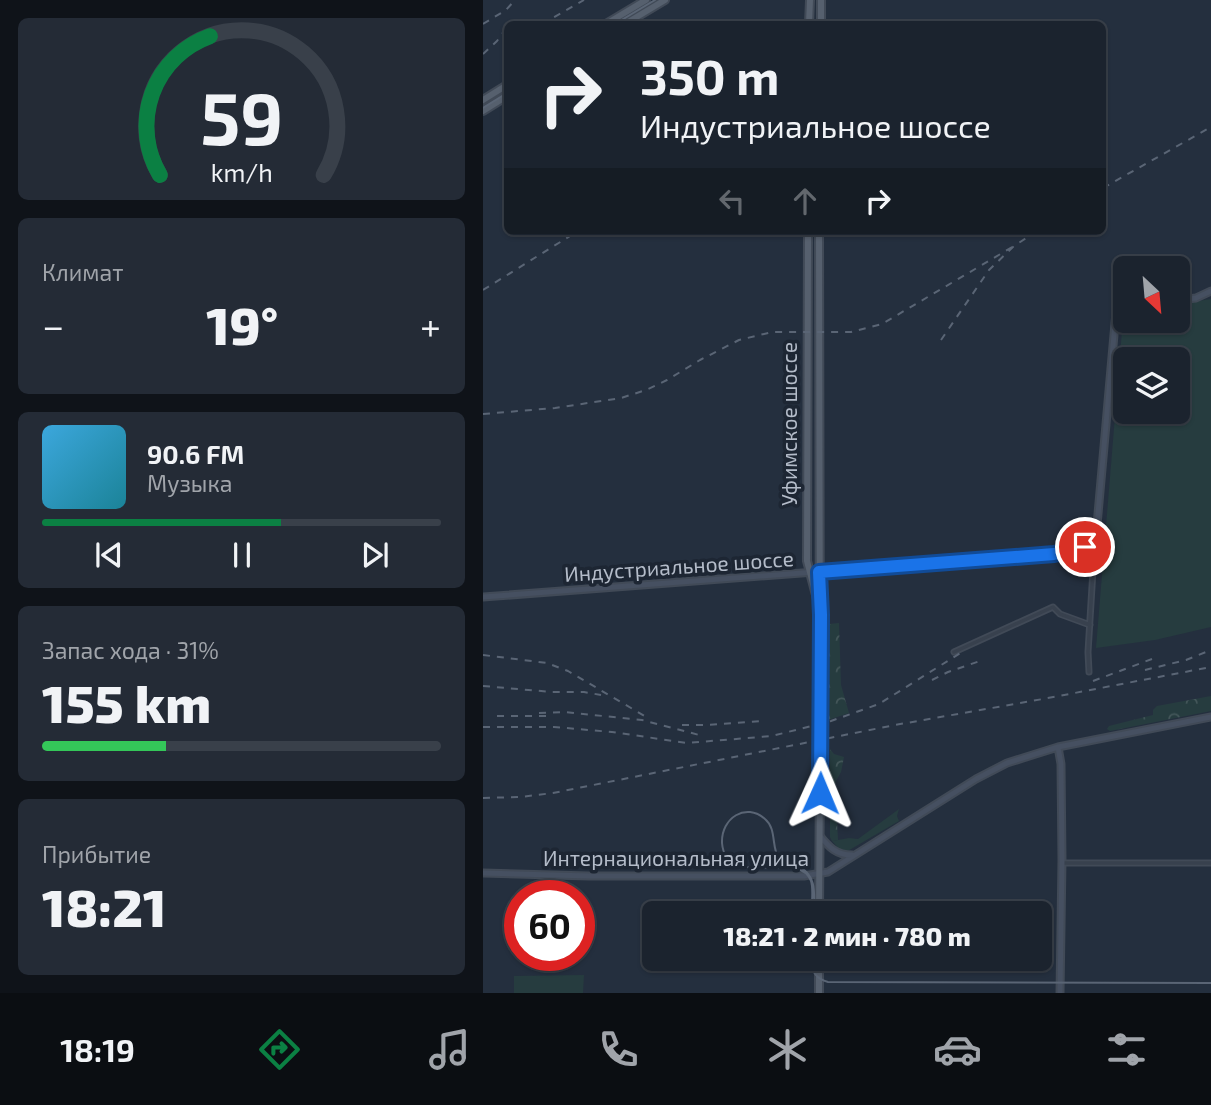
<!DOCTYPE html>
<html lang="ru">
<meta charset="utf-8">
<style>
:root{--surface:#1b232e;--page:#242b36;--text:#f1f3f6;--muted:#a0a4aa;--line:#39404a;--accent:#0b8043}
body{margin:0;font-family:"Exo 2",sans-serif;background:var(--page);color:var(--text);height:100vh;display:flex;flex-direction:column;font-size:26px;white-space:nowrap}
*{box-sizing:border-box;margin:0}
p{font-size:23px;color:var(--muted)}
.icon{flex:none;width:38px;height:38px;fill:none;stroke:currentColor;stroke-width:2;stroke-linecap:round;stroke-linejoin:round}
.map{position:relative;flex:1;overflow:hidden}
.side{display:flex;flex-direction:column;gap:18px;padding:18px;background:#0f1319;width:483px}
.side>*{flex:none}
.guide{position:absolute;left:21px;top:21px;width:602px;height:214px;border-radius:10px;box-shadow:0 2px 5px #0004,0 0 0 2px var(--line);background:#1b232e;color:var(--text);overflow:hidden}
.needle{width:46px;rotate:154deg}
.controls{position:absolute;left:630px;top:256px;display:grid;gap:14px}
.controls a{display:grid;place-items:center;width:77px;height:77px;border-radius:10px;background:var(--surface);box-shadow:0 2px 5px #0004,0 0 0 2px var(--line);font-size:35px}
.speed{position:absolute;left:21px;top:880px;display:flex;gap:14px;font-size:35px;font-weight:700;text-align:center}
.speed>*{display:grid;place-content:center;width:91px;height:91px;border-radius:50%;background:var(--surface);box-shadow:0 2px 5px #0004,0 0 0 2px var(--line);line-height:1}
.speed .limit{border:10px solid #d22;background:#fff;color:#111}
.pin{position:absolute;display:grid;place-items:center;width:60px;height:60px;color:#fff;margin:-30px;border:4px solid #fff;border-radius:50%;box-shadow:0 2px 7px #0007}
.me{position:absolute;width:77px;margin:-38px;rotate:1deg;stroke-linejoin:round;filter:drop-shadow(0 0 5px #0008)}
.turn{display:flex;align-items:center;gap:24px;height:147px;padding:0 21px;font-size:32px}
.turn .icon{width:91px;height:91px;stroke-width:2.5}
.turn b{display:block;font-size:49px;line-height:60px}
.lanes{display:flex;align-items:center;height:66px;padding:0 21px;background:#0003;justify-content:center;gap:35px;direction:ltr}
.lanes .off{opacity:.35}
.big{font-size:52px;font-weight:800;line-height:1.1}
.side .card{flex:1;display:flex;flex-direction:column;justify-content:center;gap:10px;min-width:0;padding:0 24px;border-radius:10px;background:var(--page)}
.side .dial{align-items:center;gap:0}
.dial svg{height:182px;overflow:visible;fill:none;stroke:var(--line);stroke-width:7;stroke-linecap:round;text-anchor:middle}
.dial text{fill:var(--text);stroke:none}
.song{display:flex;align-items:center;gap:21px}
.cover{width:84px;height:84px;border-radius:10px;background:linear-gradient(135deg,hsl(200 70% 55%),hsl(190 70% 35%))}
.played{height:7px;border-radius:4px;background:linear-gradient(90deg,var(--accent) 60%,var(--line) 60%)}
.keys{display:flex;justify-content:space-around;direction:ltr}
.heat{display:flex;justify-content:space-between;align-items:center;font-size:38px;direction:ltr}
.charge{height:10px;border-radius:5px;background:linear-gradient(90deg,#34c759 31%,var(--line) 0)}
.trip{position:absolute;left:159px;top:901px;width:410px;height:70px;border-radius:10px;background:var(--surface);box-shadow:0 2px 5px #0004,0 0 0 2px var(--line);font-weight:800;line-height:70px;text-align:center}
.dock{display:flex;height:112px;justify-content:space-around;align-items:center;background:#0b0e12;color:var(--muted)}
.dock .icon{width:49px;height:49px}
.dock .active{color:var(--accent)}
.dock b{font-size:32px;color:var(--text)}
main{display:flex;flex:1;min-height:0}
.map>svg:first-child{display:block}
.green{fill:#263c3f;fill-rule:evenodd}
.forest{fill:url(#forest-crowns)}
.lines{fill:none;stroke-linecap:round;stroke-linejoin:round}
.street-casing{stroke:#414a57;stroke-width:7}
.secondary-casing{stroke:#414a57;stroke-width:9}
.primary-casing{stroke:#414a57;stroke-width:10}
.street{stroke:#38414e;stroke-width:3.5}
.secondary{stroke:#465061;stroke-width:5}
.primary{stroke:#56606e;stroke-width:6}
.tram{stroke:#5a6575;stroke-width:2}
.rail{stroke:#5a6575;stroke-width:2;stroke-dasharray:7 7;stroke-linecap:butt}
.primary-bridge-casing{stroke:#414a57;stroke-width:10;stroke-linecap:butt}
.primary-bridge{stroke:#56606e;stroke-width:6}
.route-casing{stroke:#114b97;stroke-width:18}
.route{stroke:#1a73e8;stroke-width:12}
.labels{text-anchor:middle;stroke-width:7;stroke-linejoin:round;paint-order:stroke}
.street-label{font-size:21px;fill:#b4bcc9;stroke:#1d2633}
</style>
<main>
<section class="side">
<div class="card dial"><svg viewBox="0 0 100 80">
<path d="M14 69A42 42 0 1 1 86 69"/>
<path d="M14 69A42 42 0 0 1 36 8" stroke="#0b8043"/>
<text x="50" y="56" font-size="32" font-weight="700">59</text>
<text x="50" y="72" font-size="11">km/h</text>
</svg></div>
<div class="card"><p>Климат</p>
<div class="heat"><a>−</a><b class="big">19°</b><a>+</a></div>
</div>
<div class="card">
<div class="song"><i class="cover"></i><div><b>90.6 FM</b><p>Музыка</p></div></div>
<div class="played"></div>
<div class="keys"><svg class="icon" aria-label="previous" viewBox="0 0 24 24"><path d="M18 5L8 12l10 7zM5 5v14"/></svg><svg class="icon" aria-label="pause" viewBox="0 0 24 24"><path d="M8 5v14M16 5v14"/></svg><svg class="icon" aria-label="next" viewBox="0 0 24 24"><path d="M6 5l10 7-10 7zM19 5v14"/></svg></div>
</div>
<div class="card"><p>Запас хода · 31%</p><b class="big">155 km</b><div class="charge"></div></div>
<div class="card"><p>Прибытие</p><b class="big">18:21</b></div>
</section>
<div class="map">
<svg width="728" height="993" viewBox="0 0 728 993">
<defs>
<pattern id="forest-crowns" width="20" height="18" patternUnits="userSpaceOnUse" patternTransform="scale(1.75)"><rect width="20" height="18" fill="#263c3f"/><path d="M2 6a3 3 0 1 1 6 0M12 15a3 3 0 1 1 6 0" fill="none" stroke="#435659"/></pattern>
</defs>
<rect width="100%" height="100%" fill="#242f3e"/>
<path class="green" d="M728 299V627L672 640 613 648 641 306H642V320H695V304ZM642 359H695V411H642Z
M416 809 414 816 416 821 363 852 357 850 349 841 366 838 375 839Z
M101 975 100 993H31V976Z"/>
<path class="forest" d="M356 623 358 685 366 713 345 720 346 624Z
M728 696V711L627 731 624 729 626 726 670 715V710L674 706Z
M347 749 351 754 361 757 358 772 352 783 355 840 349 841 347 837Z"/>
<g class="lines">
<defs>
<path id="street" d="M602 547 608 558 610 570 605 652 606 672
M471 652 570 607 577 614 607 625
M580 863H728"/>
<path id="secondary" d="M695 300 713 298 728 291
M0 597 571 554C596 550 605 550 614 525L634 301 642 300
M575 747 578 764 579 860 577 993
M337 836C346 847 353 855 369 855
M0 873 106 876H321L345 872 493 779 524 763 575 747 728 717"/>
<path id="primary" d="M338 0V24
M123 24 163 0
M142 24 182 0
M326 24 327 0
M0 100 24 85
M0 111 24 96
M325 231 324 561 334 599
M336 231 337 712
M336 914 337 772
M336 993V959"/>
</defs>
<use href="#street" class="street-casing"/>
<use href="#secondary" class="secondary-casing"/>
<use href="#primary" class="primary-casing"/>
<use href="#street" class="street"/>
<use href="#secondary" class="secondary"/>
<use href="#primary" class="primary"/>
<path class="tram" d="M132 24 172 0
M0 108 24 93
M329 914C328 904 331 890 328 881 316 848 243 891 239 843 238 818 263 802 282 819 294 829 288 847 296 859 302 866 308 865 315 867 335 874 331 897 331 914
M328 959C328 971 333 979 345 982L728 983"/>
<path class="rail" d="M0 24 23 10 32 0
M59 24 101 0
M0 54 14 41 24 27
M620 188 728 127
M0 290 95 231
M458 340 506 270 531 246 554 231
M0 414 72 408 138 398 163 390 184 380 217 360 256 340 289 332H368L399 324 531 246
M0 655 64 663 85 671 165 718
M662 670 703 660 728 650
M449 680 465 672 497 661
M610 681 669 659
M0 686 69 692H101L118 695
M56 713 81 712 159 720 220 736
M14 716H66
M199 725H223L279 721
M0 727H71L129 732 204 743 289 736 348 721 396 704 479 652
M0 798 37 797 70 793 412 725 560 699 728 667"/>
<defs>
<path id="primary-bridge" d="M337 712V772"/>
</defs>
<use href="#primary-bridge" class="primary-bridge-casing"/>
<use href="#primary-bridge" class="primary-bridge"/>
</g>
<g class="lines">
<defs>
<path id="route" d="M337 793 338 615 336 572 571 554 602 547"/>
</defs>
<use href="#route" class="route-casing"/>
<use href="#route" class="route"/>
</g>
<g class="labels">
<g class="street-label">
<text transform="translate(307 424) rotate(-90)" y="7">Уфимское шоссе</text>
<text transform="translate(196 567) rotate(-4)" y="7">Индустриальное шоссе</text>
<text x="193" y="866">Интернациональная улица</text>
</g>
</g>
</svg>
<div class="controls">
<a><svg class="needle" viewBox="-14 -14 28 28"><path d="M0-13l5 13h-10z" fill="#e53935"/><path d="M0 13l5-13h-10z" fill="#a0a4aa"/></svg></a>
<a><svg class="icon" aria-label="layers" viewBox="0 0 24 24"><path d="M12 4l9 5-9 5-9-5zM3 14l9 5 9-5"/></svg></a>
</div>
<div class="speed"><div class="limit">60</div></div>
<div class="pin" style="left:602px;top:547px;background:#d93025"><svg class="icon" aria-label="arrive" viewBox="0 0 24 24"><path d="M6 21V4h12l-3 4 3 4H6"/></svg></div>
<svg class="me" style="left:337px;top:793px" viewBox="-20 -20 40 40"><path d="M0-17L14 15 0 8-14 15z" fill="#1a73e8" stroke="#fff" stroke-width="4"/></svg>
<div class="trip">18:21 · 2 мин · 780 m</div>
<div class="guide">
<div class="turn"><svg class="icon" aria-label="right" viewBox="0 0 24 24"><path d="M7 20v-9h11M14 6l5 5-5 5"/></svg><div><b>350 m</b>Индустриальное шоссе</div></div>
<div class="lanes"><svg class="icon off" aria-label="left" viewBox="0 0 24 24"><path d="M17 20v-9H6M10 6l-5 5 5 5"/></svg><svg class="icon off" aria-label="ahead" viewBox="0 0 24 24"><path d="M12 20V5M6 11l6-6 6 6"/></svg><svg class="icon" aria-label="right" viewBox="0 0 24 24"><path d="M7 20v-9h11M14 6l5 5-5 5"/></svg></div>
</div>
</div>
</main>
<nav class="dock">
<b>18:19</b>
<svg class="icon active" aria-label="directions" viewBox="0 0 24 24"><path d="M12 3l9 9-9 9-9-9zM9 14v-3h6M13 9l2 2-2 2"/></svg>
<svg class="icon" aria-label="music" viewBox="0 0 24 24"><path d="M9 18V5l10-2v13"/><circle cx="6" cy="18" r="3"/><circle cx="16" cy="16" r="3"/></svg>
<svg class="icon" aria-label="phone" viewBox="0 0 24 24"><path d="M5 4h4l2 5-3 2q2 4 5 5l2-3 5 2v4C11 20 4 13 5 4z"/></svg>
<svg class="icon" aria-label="climate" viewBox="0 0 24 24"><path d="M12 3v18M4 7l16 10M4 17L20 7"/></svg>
<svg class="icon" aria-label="car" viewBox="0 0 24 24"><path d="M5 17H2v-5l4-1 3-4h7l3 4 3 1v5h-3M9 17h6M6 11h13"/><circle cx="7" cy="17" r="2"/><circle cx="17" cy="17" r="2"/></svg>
<svg class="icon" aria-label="filters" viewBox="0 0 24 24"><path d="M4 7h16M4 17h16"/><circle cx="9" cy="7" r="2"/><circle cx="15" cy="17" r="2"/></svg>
</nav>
